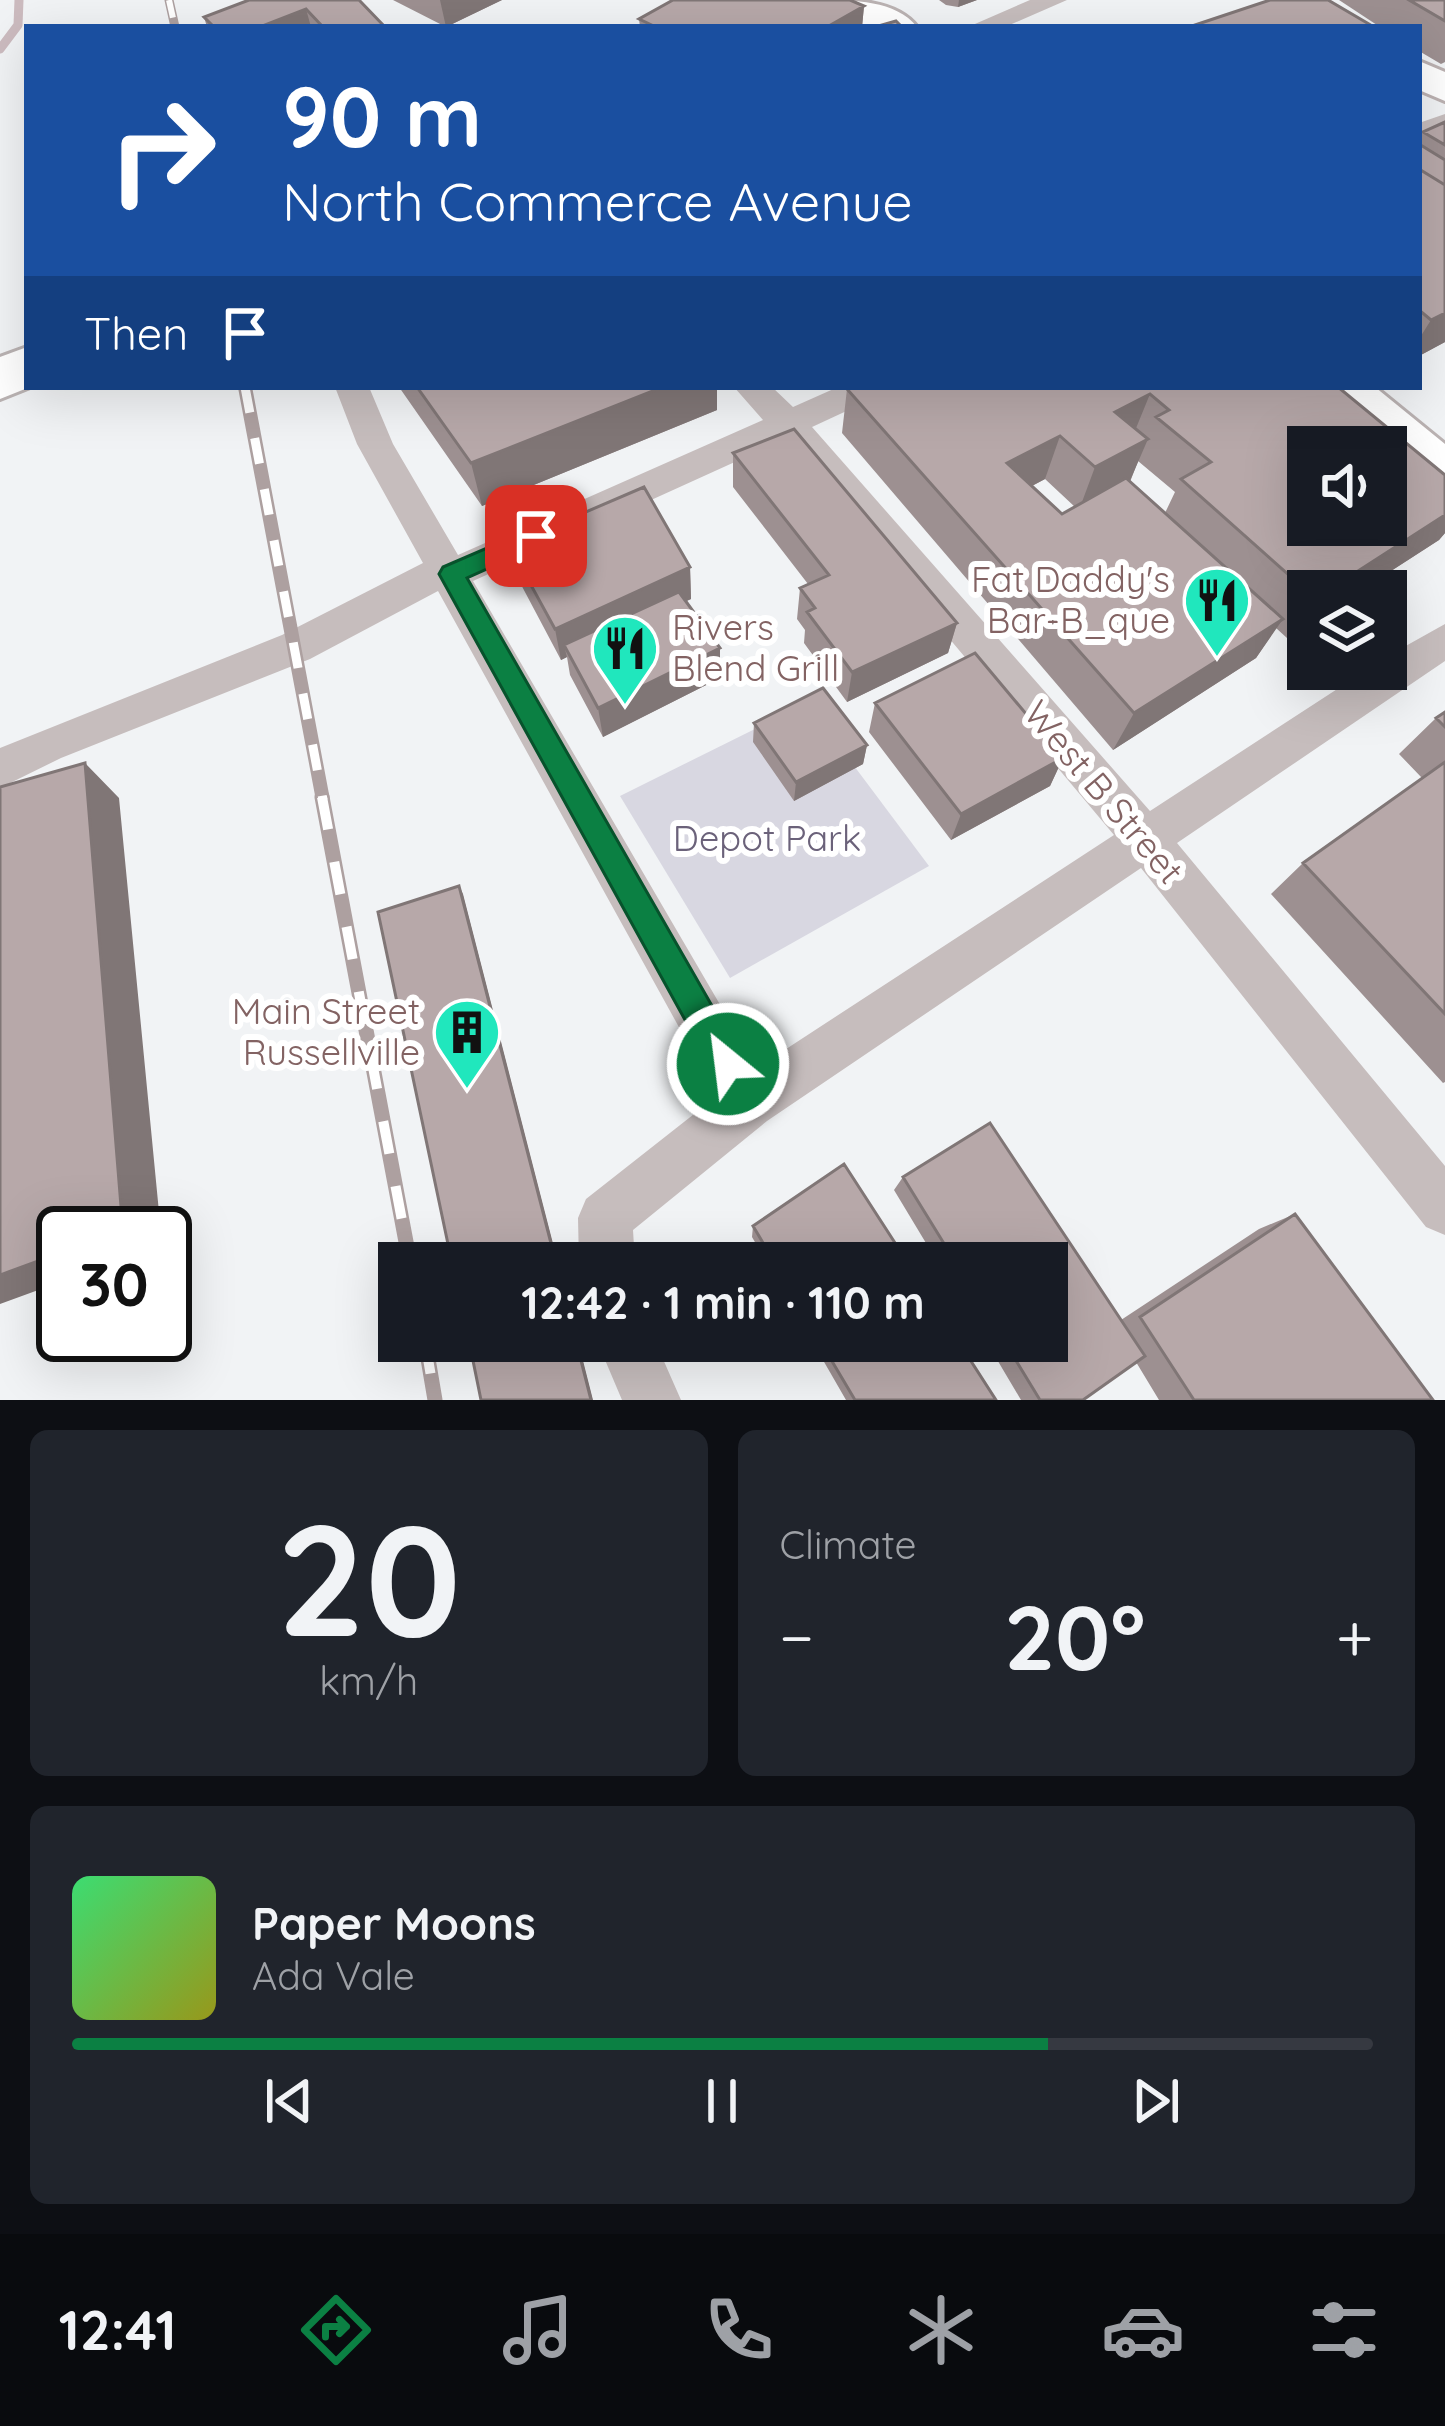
<!DOCTYPE html>
<meta charset="utf-8">
<style>
:root{--surface:#171b24;--page:#20242c;--text:#f1f3f6;--muted:#9ea1a6;--line:#363941;--accent:#0b8043}
body{margin:0;font-family:Quicksand,sans-serif;background:var(--page);color:var(--text);height:100vh;display:flex;flex-direction:column;font-size:45px;white-space:nowrap}
*{box-sizing:border-box;margin:0}
p{font-size:39px;color:var(--muted)}
.icon{flex:none;width:66px;height:66px;fill:none;stroke:currentColor;stroke-width:2;stroke-linecap:round;stroke-linejoin:round}
.map{position:relative;height:1400px;overflow:hidden}
.drawer{display:flex;flex-direction:column;gap:30px;padding:30px;background:#0d0f14;flex:1}
.drawer>*{flex:none}
.top-card{position:absolute;left:24px;top:24px;width:1398px;height:366px;border-radius:0px;box-shadow:0 12px 48px #0002;background:#1a4fa0;color:#fff;overflow:hidden}
.tools{position:absolute;left:1287px;top:426px;display:grid;gap:24px}
.tools a{display:grid;place-items:center;width:120px;height:120px;border-radius:0px;background:var(--surface);box-shadow:0 12px 48px #0002;font-size:60px}
.speed{position:absolute;left:36px;top:1206px;display:flex;gap:24px;font-size:60px;font-weight:700;text-align:center}
.speed>*{display:grid;place-content:center;width:156px;height:156px;border-radius:50%;background:var(--surface);box-shadow:0 12px 48px #0002;line-height:1}
.speed .limit{border:6px solid #111;border-radius:18px;background:#fff;color:#111}
.pin{position:absolute;display:grid;place-items:center;width:102px;height:102px;color:#fff;margin:-51px;border-radius:24px;box-shadow:0 6px 18px #0006}
.me{position:absolute;width:132px;margin:-66px;rotate:331deg;stroke-linejoin:round;filter:drop-shadow(0 0 9px #0008)}
.turn{display:flex;align-items:center;gap:42px;height:252px;padding:0 60px;font-size:54px}
.turn .icon{width:156px;height:156px;stroke-width:2.5}
.turn b{display:block;font-size:84px;line-height:102px}
.then{display:flex;align-items:center;height:114px;padding:0 60px;background:#0003;gap:24px;font-size:45px}
.big{font-size:90px;font-weight:700;line-height:1.1}
.drawer .tile{flex:1;display:flex;flex-direction:column;justify-content:center;gap:18px;min-width:0;padding:0 42px;border-radius:18px;background:var(--page)}
.drawer .dial{align-items:center;gap:0}
.dial b{font-size:156px;line-height:1}
.song{display:flex;align-items:center;gap:36px}
.cover{width:144px;height:144px;border-radius:18px;background:linear-gradient(135deg,hsl(140 70% 55%),hsl(60 70% 35%))}
.played{height:12px;border-radius:6px;background:linear-gradient(90deg,var(--accent) 75%,var(--line) 75%)}
.keys{display:flex;justify-content:space-around;direction:ltr}
.heat{display:flex;justify-content:space-between;align-items:center;font-size:66px;direction:ltr}
.drawer .tiles{flex:1;display:grid;gap:30px;grid-template-columns:1fr 1fr}
.tile:last-child{grid-column:span 2}
.trip{position:absolute;left:378px;top:1242px;width:690px;height:120px;border-radius:0px;background:var(--surface);box-shadow:0 12px 48px #0002;font-weight:700;line-height:120px;text-align:center}
.menu{display:flex;height:192px;justify-content:space-around;align-items:center;background:#090b0e;color:var(--muted)}
.menu .icon{width:84px;height:84px}
.menu .selected{color:var(--accent)}
.menu b{font-size:54px;color:var(--text)}
.map>svg:first-child{display:block}
.green{fill:#d8d7e1}
.lines{fill:none;stroke-linecap:round;stroke-linejoin:round}
.stream{stroke:#ccbbbf;stroke-width:9}
.secondary-casing{stroke:#bcb2b2;stroke-width:6}
.primary-casing{stroke:#bbb3b3;stroke-width:6}
.highway-casing{stroke:#bab3b3;stroke-width:6}
.street{fill:#c6bdbd;fill-rule:evenodd}
.secondary{fill:#fff;fill-rule:evenodd}
.primary{fill:#fff;fill-rule:evenodd}
.highway{fill:#fff;fill-rule:evenodd}
.rail-far2-casing{stroke:#ada0a0;stroke-width:9}
.rail-far1-casing{stroke:#ada0a0;stroke-width:14}
.rail-casing{stroke:#ada0a0;stroke-width:15}
.rail-far2{stroke:#fff;stroke-width:6;stroke-dasharray:18;stroke-linecap:butt}
.rail-far1{stroke:#fff;stroke-width:9;stroke-dasharray:26;stroke-linecap:butt}
.rail{stroke:#fff;stroke-width:10;stroke-dasharray:33;stroke-linecap:butt}
.wall{fill:#9d9091;fill-rule:evenodd}
.shaded-wall{fill:#807676}
.building{fill:#b7a8a9;stroke:#807676;stroke-width:3;fill-rule:evenodd}
.route{fill:#0b8043;stroke:#07532c;stroke-width:3}
.labels{text-anchor:middle;stroke-width:12;stroke-linejoin:round;paint-order:stroke}
.poi-label{font-size:36px;fill:#836363;stroke:#fff;text-anchor:end}
.street-label{font-size:36px;fill:#836363;stroke:#fff}
.park-label{font-size:36px;fill:#6b627a;stroke:#fff}
</style>
<div class="map">
<svg width="1445" height="1400" viewBox="0 0 1445 1400">
<rect width="100%" height="100%" fill="#f1f3f5"/>
<path class="green" d="M807 703 929 866 730 978 620 796Z"/>
<g class="lines">
<path class="stream" d="M0 49 18 25 19 0"/>
<defs>
<path id="secondary" d="M1419 61 1445 72V101L1419 90Z"/>
<path id="primary" d="M820 0C853 0 896 0 917 27 884 27 842 31 820 0Z
M1313 387H1375L1445 444V497L1425 491 1386 457V447H1374L1321 400Z"/>
<path id="highway" d="M27 347 30 387 0 399V357Z"/>
</defs>
<use href="#secondary" class="secondary-casing"/>
<use href="#primary" class="primary-casing"/>
<use href="#highway" class="highway-casing"/>
<path class="street" d="M1030 0H1067L1005 27H968Z
M1445 114V133L1419 143V123Z
M335 387H369L393 444 458 555 763 420 734 387H772L793 407 838 387H886L881 395 812 427 1150 811 1368 669H1386V657L1445 624V661L1177 843 1445 1166V1235L1426 1227 1141 868 767 1121 633 1230 635 1263H579L578 1218 586 1199 717 1096 438 591 310 659 61 758 0 788V748L282 635 423 563 357 444ZM783 440 1114 835 757 1068 473 581Z
M597 1341H655L681 1400H622Z"/>
<use href="#secondary" class="secondary"/>
<use href="#primary" class="primary"/>
<use href="#highway" class="highway"/>
<defs>
<path id="rail-far2" d="M169 0 175 27"/>
<path id="rail-far1" d="M245 387 323 800"/>
<path id="rail" d="M322 797 410 1263
M425 1341 435 1400"/>
</defs>
<use href="#rail-far2" class="rail-far2-casing"/>
<use href="#rail-far1" class="rail-far1-casing"/>
<use href="#rail" class="rail-casing"/>
<use href="#rail-far2" class="rail-far2"/>
<use href="#rail-far1" class="rail-far1"/>
<use href="#rail" class="rail"/>
</g>
<path class="wall" d="M359 0 385 27H207L204 17Z
M393 0H502L446 27Z
M939 0H977L958 7 946 5Z
M1339 0H1445V62L1441 64 1419 51V27H1380Z
M864 6 862 27H640L639 19Z
M1445 122V342L1419 356V139L1423 132Z
M399 387H717V410L482 506Z
M1338 387 1445 475V533L1439 540 1360 591H1308V625L1287 638 1276 628 1256 658 1113 750 842 433 847 389ZM1138 461 1175 492 1165 513 1130 482ZM1045 479 1075 507 1062 514 1032 486Z
M733 453 957 623 948 653 847 702 804 643 805 630 797 619 800 588 808 584 733 487Z
M509 545 690 567 691 599 686 601 720 678 603 737 570 675 567 657 561 660 517 577Z
M875 703 1063 758 1050 786 951 840 869 732Z
M1445 712V1082L1443 1083 1271 894 1303 863 1422 778 1399 754 1436 718Z
M754 723 867 745 863 764 794 801 753 742Z
M990 1123 1121 1320 1259 1229 1295 1214 1433 1400H1159L1136 1362 1083 1400H1021L986 1341H1047V1263H938L894 1190 903 1177Z
M753 1226 908 1263H767L752 1237Z
M812 1341H958L996 1400H846Z"/>
<path class="shaded-wall" d="M440 0H502L446 27Z
M959 0H977L958 7Z
M864 6 862 27H827Z
M306 9 311 27H260Z
M1445 313V342L1419 356V339L1431 320Z
M663 387H717V410L482 506 471 463Z
M1150 394 1132 438 1115 412Z
M1060 436 1045 479 994 506 1007 463Z
M1148 439 1129 483 1079 510 1095 467Z
M1445 515V533L1439 540 1360 591H1327Z
M690 567 691 599 570 656 564 645 567 657 561 660 555 629Z
M1308 609V625L1287 638Z
M1283 619 1256 658 1113 750 1134 713Z
M957 623 948 653 847 702 852 672Z
M720 648V678L603 737 598 708Z
M867 745 863 764 794 801 796 782Z
M1063 758 1050 786 951 840 961 814Z
M85 763 119 798 161 1233H116Z
M459 886 463 894 558 1263H556Z
M63 1252V1281L0 1304V1275Z
M576 1341H578L593 1400H591Z"/>
<path class="building" d="M249 0H359L385 27H323L306 9 260 27H214L204 17Z
M673 0H850L864 6 827 27H656L639 19Z
M1270 0H1328L1374 27H1189Z
M1409 0H1445V21Z
M896 21 902 27H875Z
M1445 122V145L1423 132Z
M1419 144 1445 160V185L1419 169Z
M1419 169 1445 185V313L1431 320 1419 310Z
M417 387H663L471 463Z
M851 387H1338L1445 475V515L1327 591 1308 592 1181 479 1211 462 1156 417 1169 410 1150 394 1115 412 1148 439 1095 467 1060 436 1007 463 1062 514 1126 478 1283 619 1134 713 847 389ZM1308 447H1386V525H1308Z
M794 429 957 623 852 672 807 612 815 608 800 588 829 575 733 453Z
M644 487 690 567 555 629 509 545Z
M679 592 720 648 598 708 564 645Z
M975 653 1063 758 961 814 875 703Z
M823 688 867 745 796 782 754 723Z
M1445 712V727L1436 718Z
M1445 762V1014L1303 863Z
M85 763 123 1231 116 1233H63V1252L0 1275V787Z
M459 886 556 1263H452L378 912Z
M990 1123 1145 1356 1083 1400H1040L1004 1341H1047V1263H956L903 1177Z
M844 1164 908 1263H775L753 1226Z
M1295 1214 1433 1400H1194L1140 1317Z
M469 1341H576L591 1400H481Z
M820 1341H958L996 1400H855Z"/>
<path class="route" d="M536 527 545 530 548 536 545 543 467 578 739 1053 744 1064 739 1076 728 1081 716 1076 439 574 443 567Z"/>
<defs>
<symbol id="restaurant-pin" viewBox="-11 -11 22 30"><path d="M0 17L-7.5 6A9.5 9.5 0 1 1 7.5 6Z" fill="#20e7bd" stroke="#fff"/><path d="M-5-6h1v4h1v-4h1v4h1v-4h1v5L-1.5 .5V6h-2V.5L-5-1ZM5-6V6H3V1.5H1.5Q1.5-4 5-6Z" fill="#111"/></symbol>
<symbol id="building-pin" viewBox="-11 -11 22 30"><path d="M0 17L-7.5 6A9.5 9.5 0 1 1 7.5 6Z" fill="#20e7bd" stroke="#fff"/><path d="M-4-6H4V6H1V3H-1V6H-4ZM-2.5-4.3h1.7v1.8h-1.7ZM.8-4.3h1.7v1.8H.8ZM-2.5-1h1.7V.8h-1.7ZM.8-1h1.7V.8H.8Z" fill="#111"/></symbol>
</defs>
<g fill-rule="evenodd">
<use href="#restaurant-pin" x="1179" y="562" width="76" height="104"/>
<use href="#restaurant-pin" x="587" y="610" width="76" height="104"/>
<use href="#building-pin" x="429" y="994" width="76" height="104"/>
</g>
<g class="labels">
<g class="poi-label">
<text x="1170" y="592">Fat Daddy's<tspan x="1170" dy="41">Bar-B_que</tspan></text>
<text x="672" y="640" text-anchor="start">Rivers<tspan x="672" dy="41">Blend Grill</tspan></text>
<text x="420" y="1024">Main Street<tspan x="420" dy="41">Russellville</tspan></text>
</g>
<g class="street-label">
<text transform="translate(1104 792) rotate(50)" y="13">West B Street</text>
</g>
<g class="park-label">
<text x="767" y="851">Depot Park</text>
</g>
</g>
</svg>
<div class="tools">
<a><svg class="icon" aria-label="sound" viewBox="0 0 24 24"><path d="M4 9h4l5-4v14l-5-4H4zM17 9q2 3 0 6"/></svg></a>
<a><svg class="icon" aria-label="layers" viewBox="0 0 24 24"><path d="M12 4l9 5-9 5-9-5zM3 14l9 5 9-5"/></svg></a>
</div>
<div class="speed"><div class="limit">30</div></div>
<div class="pin" style="left:536px;top:536px;background:#d93025"><svg class="icon" aria-label="arrive" viewBox="0 0 24 24"><path d="M6 21V4h12l-3 4 3 4H6"/></svg></div>
<svg class="me" style="left:728px;top:1064px" viewBox="-20 -20 40 40"><circle r="17" fill="#0b8043" stroke="#fff" stroke-width="3"/><path d="M0-11L8 9 0 5-8 9z" fill="#fff"/></svg>
<div class="trip">12:42 · 1 min · 110 m</div>
<div class="top-card">
<div class="turn"><svg class="icon" aria-label="right" viewBox="0 0 24 24"><path d="M7 20v-9h11M14 6l5 5-5 5"/></svg><div><b>90 m</b>North Commerce Avenue</div></div>
<div class="then">Then<svg class="icon" aria-label="arrive" viewBox="0 0 24 24"><path d="M6 21V4h12l-3 4 3 4H6"/></svg></div>
</div>
</div>
<section class="drawer">
<div class="tiles">
<div class="tile dial"><b>20</b><p>km/h</p></div>
<div class="tile"><p>Climate</p>
<div class="heat"><a>−</a><b class="big">20°</b><a>+</a></div>
</div>
<div class="tile">
<div class="song"><i class="cover"></i><div><b>Paper Moons</b><p>Ada Vale</p></div></div>
<div class="played"></div>
<div class="keys"><svg class="icon" aria-label="previous" viewBox="0 0 24 24"><path d="M18 5L8 12l10 7zM5 5v14"/></svg><svg class="icon" aria-label="pause" viewBox="0 0 24 24"><path d="M8 5v14M16 5v14"/></svg><svg class="icon" aria-label="next" viewBox="0 0 24 24"><path d="M6 5l10 7-10 7zM19 5v14"/></svg></div>
</div>
</div>
</section>
<nav class="menu">
<b>12:41</b>
<svg class="icon selected" aria-label="directions" viewBox="0 0 24 24"><path d="M12 3l9 9-9 9-9-9zM9 14v-3h6M13 9l2 2-2 2"/></svg>
<svg class="icon" aria-label="music" viewBox="0 0 24 24"><path d="M9 18V5l10-2v13"/><circle cx="6" cy="18" r="3"/><circle cx="16" cy="16" r="3"/></svg>
<svg class="icon" aria-label="phone" viewBox="0 0 24 24"><path d="M5 4h4l2 5-3 2q2 4 5 5l2-3 5 2v4C11 20 4 13 5 4z"/></svg>
<svg class="icon" aria-label="climate" viewBox="0 0 24 24"><path d="M12 3v18M4 7l16 10M4 17L20 7"/></svg>
<svg class="icon" aria-label="car" viewBox="0 0 24 24"><path d="M5 17H2v-5l4-1 3-4h7l3 4 3 1v5h-3M9 17h6M6 11h13"/><circle cx="7" cy="17" r="2"/><circle cx="17" cy="17" r="2"/></svg>
<svg class="icon" aria-label="filters" viewBox="0 0 24 24"><path d="M4 7h16M4 17h16"/><circle cx="9" cy="7" r="2"/><circle cx="15" cy="17" r="2"/></svg>
</nav>
